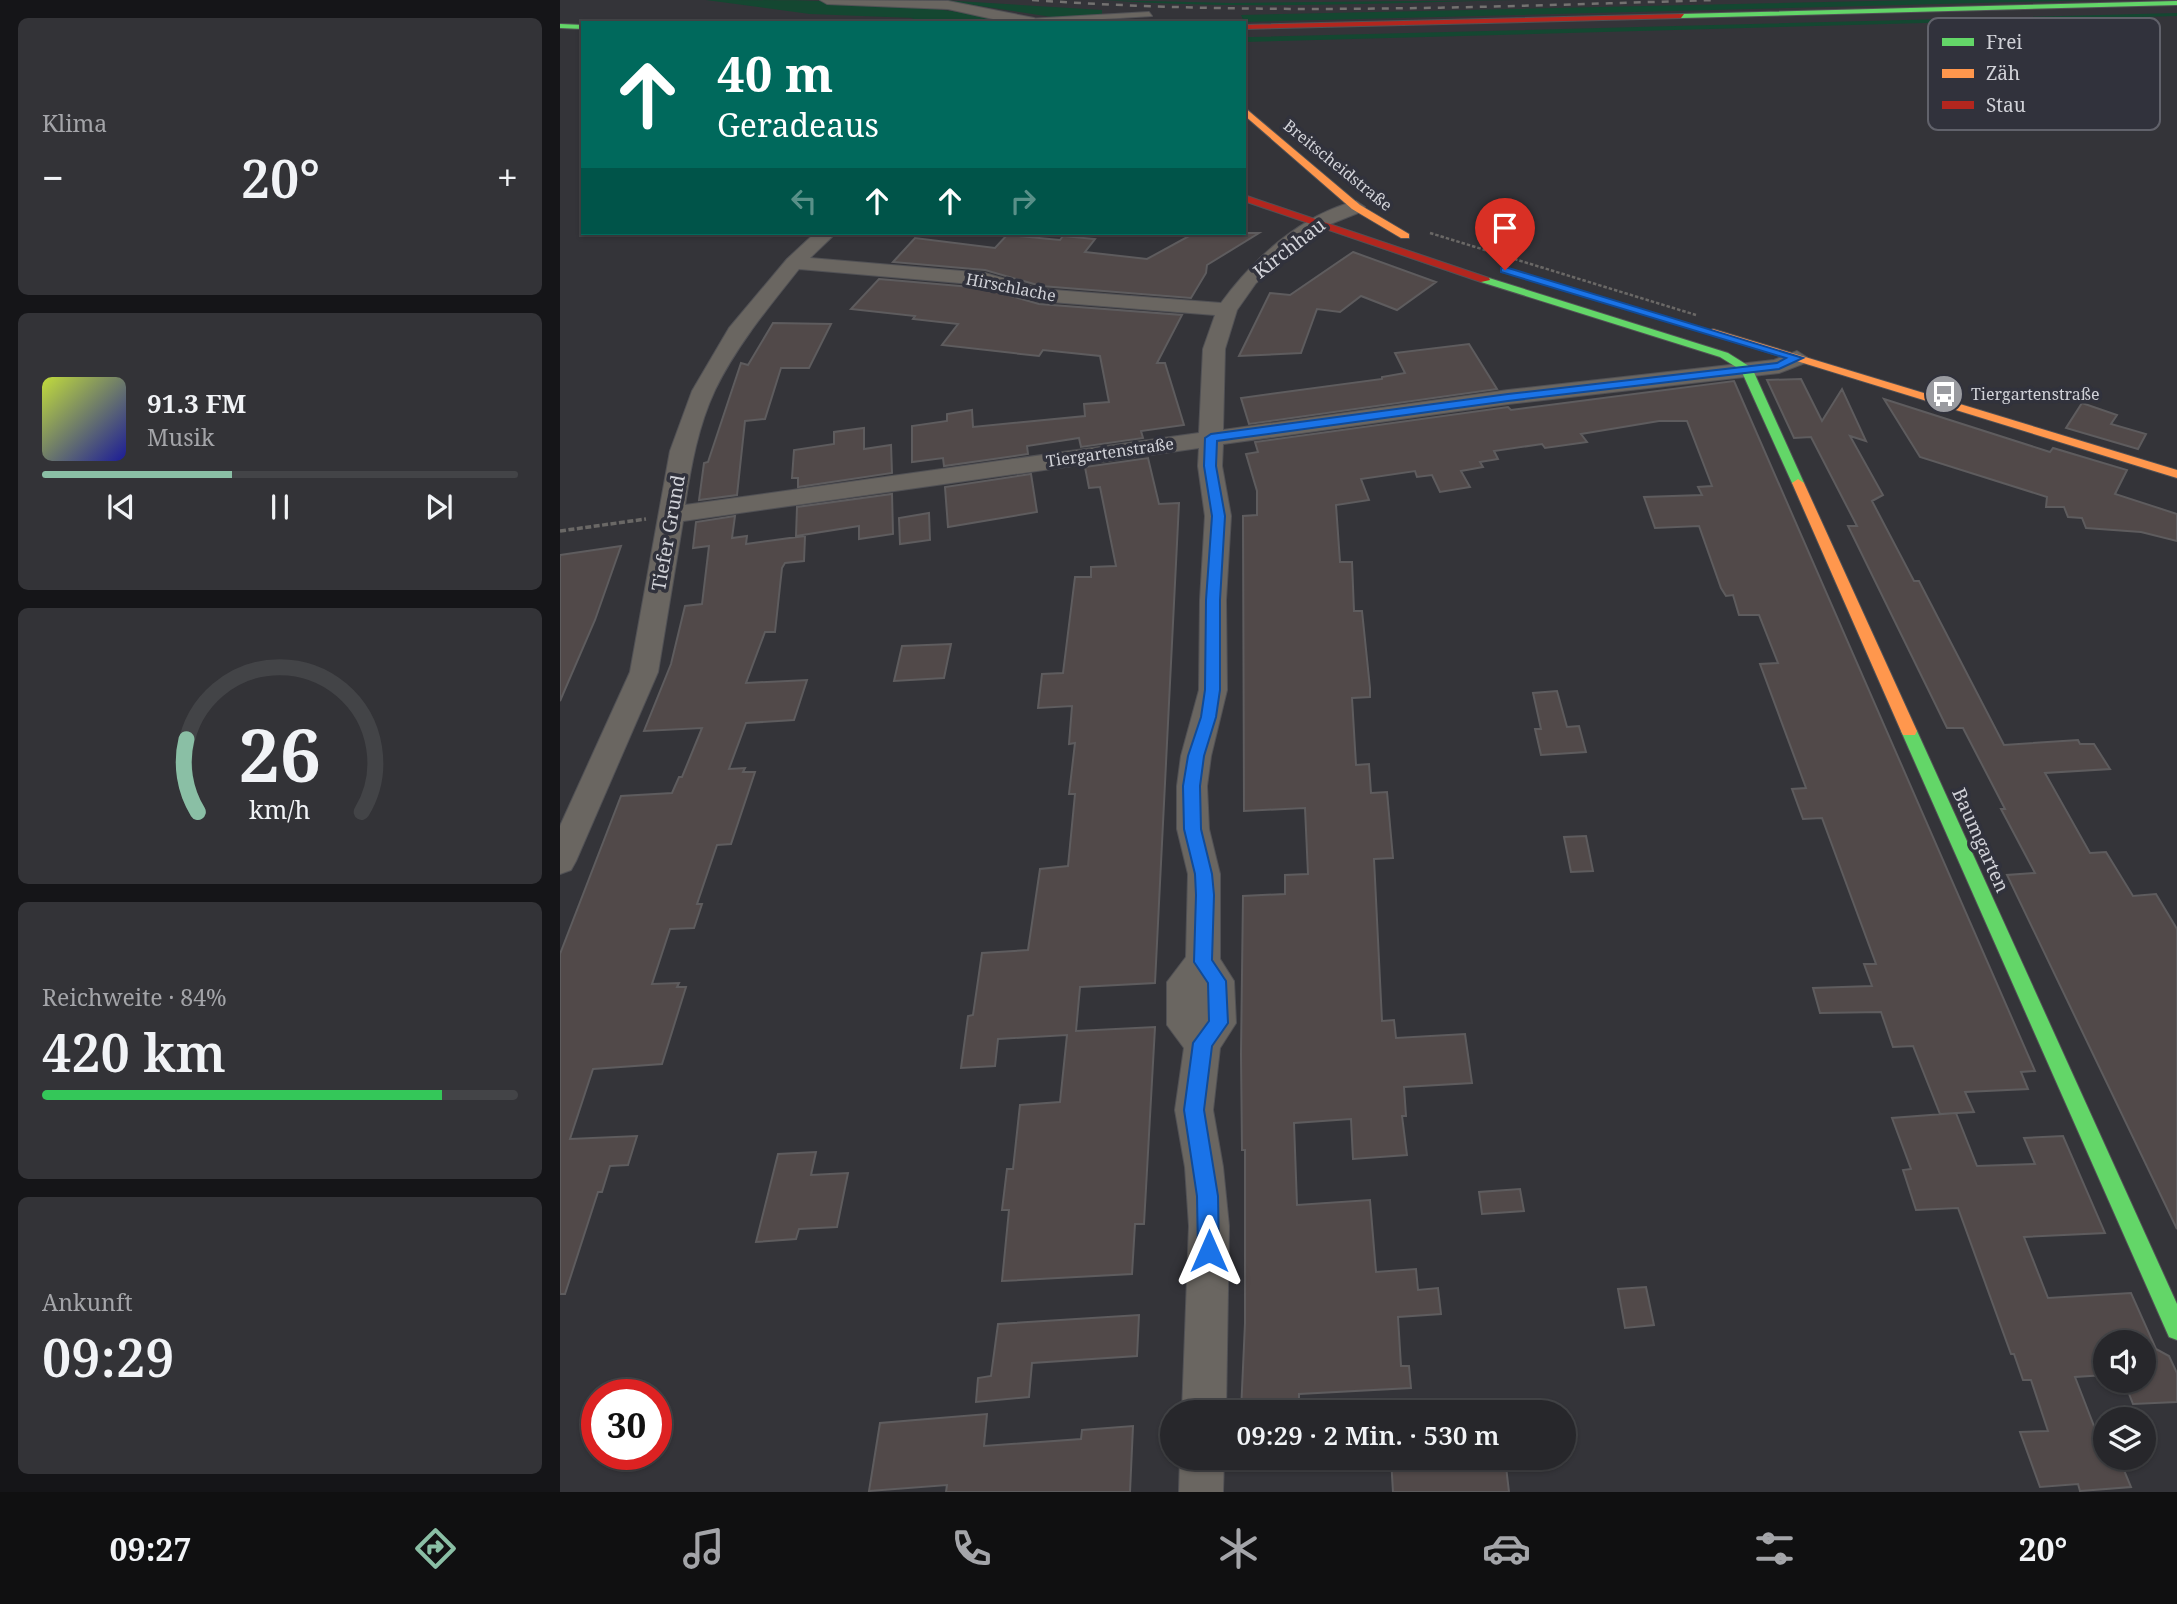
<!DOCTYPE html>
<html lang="de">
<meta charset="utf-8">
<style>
:root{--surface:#27272b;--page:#333337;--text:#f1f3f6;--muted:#a4a5a9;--line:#434447;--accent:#8abfa5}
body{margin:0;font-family:"Noto Serif",serif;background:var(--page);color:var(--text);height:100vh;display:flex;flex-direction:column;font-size:26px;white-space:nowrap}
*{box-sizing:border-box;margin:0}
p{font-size:23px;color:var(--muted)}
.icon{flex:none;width:38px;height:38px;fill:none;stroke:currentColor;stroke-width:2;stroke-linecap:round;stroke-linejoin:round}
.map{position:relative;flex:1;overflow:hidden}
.sheet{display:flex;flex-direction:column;gap:18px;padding:18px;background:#151518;width:560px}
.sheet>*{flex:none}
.top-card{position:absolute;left:21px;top:21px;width:665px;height:214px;border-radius:0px;box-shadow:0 2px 5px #0004,0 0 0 2px var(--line);background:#00695c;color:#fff;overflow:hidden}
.fabs{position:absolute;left:1533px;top:1330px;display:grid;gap:14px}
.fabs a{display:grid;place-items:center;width:63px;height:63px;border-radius:50%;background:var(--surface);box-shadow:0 2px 5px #0004,0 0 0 2px var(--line);font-size:35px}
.speed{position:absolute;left:21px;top:1379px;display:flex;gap:14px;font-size:35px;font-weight:700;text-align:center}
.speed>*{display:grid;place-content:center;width:91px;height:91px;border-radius:50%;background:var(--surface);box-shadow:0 2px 5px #0004,0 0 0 2px var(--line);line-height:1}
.speed .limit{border:10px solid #d22;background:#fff;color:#111}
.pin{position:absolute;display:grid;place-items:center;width:60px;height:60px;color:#fff;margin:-72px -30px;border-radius:50% 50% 50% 0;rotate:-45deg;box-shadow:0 0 7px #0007}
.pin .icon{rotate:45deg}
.me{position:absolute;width:77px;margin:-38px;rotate:0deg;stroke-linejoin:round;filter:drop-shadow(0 0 5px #0008)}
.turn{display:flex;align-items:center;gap:24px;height:147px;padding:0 21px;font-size:32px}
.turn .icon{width:91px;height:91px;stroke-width:2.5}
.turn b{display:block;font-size:49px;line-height:60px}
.lanes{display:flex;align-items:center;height:66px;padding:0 21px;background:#0003;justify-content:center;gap:35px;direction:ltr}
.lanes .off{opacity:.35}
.big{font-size:52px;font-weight:600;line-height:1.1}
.sheet .tile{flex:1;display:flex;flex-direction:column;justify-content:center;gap:10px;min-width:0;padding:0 24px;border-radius:10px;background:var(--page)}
.sheet .dial{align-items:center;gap:0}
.dial svg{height:182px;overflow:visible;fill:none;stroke:var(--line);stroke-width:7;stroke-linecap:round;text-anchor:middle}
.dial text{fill:var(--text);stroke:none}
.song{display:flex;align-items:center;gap:21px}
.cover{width:84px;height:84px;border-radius:10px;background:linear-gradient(135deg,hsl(70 70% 55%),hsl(240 70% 35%))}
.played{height:7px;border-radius:4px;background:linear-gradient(90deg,var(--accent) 40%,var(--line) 40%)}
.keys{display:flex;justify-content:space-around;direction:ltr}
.heat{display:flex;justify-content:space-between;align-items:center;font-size:38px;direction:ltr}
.charge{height:10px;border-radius:5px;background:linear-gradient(90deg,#34c759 84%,var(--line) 0)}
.trip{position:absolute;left:600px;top:1400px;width:416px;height:70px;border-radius:35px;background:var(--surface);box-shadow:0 2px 5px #0004,0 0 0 2px var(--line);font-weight:600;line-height:70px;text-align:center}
.dock{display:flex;height:112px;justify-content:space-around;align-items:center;background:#101011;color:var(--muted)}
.dock .icon{width:49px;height:49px}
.dock .active{color:var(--accent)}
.dock b{font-size:32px;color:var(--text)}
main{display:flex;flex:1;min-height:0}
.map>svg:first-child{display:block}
.green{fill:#144731}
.building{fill:#514949;stroke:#5e5c5e;stroke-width:2}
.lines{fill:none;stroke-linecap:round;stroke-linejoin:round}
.lane-casing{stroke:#515155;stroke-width:2}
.street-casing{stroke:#515155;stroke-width:2}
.fast-casing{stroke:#515155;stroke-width:2}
.slow-casing{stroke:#515155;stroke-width:2}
.jam-casing{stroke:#515155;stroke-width:2}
.path-far1{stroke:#6a6866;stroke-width:2.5;stroke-dasharray:3.5 2;stroke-linecap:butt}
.path{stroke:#6a6866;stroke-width:3.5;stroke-dasharray:6 2.5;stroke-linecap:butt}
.lane{fill:#6a6661;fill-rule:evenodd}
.street{fill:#6a6661;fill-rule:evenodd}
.fast{fill:#63d668;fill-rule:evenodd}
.slow{fill:#ff974d;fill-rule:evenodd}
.jam{fill:#b3261e;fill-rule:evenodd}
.rail{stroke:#737170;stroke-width:2.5;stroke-dasharray:7 7;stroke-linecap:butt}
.route{fill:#1a73e8;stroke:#114b97;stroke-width:2}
.labels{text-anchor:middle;stroke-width:7;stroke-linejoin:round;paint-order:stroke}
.far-street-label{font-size:16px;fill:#d1d2d8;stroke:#31323c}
.far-poi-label{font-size:16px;fill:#d1d2d8;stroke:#31323c;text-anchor:start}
.street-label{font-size:19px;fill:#d1d2d8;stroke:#31323c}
.key{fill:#31323c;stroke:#61626b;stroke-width:2}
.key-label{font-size:19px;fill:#d1d2d8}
</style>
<main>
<section class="sheet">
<div class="tile"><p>Klima</p>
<div class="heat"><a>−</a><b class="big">20°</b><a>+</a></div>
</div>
<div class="tile">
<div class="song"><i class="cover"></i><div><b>91.3 FM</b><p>Musik</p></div></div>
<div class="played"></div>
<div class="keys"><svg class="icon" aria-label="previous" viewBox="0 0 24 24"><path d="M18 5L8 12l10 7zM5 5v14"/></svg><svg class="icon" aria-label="pause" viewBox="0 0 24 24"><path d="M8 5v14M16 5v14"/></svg><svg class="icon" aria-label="next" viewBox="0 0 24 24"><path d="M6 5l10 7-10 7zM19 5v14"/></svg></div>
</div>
<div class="tile dial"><svg viewBox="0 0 100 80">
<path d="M14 69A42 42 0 1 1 86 69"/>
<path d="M14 69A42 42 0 0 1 9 37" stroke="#8abfa5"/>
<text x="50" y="56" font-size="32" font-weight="700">26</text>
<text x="50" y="72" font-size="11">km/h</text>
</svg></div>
<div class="tile"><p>Reichweite · 84%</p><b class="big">420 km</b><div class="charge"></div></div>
<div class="tile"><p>Ankunft</p><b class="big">09:29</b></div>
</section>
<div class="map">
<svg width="1617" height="1492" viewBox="0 0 1617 1492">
<rect width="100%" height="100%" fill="#343439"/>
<path class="green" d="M146 0C255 0 351 0 458 23H338L354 18 250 14Z
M380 0 542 10V15L492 17Z
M543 0 672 3 958 0C820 3 681 10 543 0Z
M1359 0H1535L684 22 681 15Z
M1617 13V16L684 42V37H693Z"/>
<path class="building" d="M630 233H699L647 265 646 273 631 298 481 286 425 270 333 262 355 238 435 248 447 235 500 240 503 236 535 239 525 252 587 259 631 235Z
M793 252 876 282 837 310 801 296 780 312 757 309 741 353 679 356 710 293 730 295Z
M319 279 423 288 479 304 622 315 597 363H605L624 425 581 431 583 438 521 447 519 438 467 446 468 454 384 466 383 458 352 462V426L387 421V414L412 410 413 427 525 416 524 404 549 402 540 356 483 350 479 356 382 345 398 324 353 319 355 316 291 309Z
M213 323 271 324 249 368H221L205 419 185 421 177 495 139 500 144 463 148 462 181 363 188 365Z
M909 344 937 389 689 424 681 398 822 379V377L845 373 835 353Z
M1241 379 1262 421 1282 389 1306 441 1290 436 1323 495 1312 501 1354 581H1359L1444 745 1518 740 1520 744H1534L1550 769 1485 773 1530 853 1546 852 1573 896 1596 894 1617 929V1229L1447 875 1475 873 1441 809H1445L1403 728H1387L1288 526H1297L1251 437 1234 438 1207 380Z
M1174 381 1475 1071 1461 1072 1468 1089 1405 1092 1414 1112 1380 1114 1353 1046 1333 1047 1321 1012 1260 1013 1253 988 1312 986 1304 964H1316L1262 818 1243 819 1232 789 1246 788 1200 664 1218 663 1199 615H1179L1173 595 1166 596 1161 588 1139 526 1095 528 1084 497 1142 495 1138 487 1152 486 1127 421H1099L1021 434 1027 442 985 448 982 444 934 451 938 459 920 462 923 467 901 471 910 487 880 492 872 475 857 477 855 471 801 479 809 500 776 505 780 562H792L794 611H802L810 688V697L792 698 796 765 809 764 811 793 827 792 833 858 814 859 822 1021 834 1020 836 1038 905 1034 912 1083 844 1087 846 1116H842L847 1155 793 1159 791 1119 734 1123 737 1205 810 1200 816 1272 856 1269 858 1290 878 1288 881 1314 838 1317 841 1366H849L851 1388 739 1394V1412H681L685 1323V1150H682L681 1054 683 896 725 894V875L748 874 745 808 684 811 683 516 697 515V491L686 454 698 452 695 442 948 407 951 410Z
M1324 399 1490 452 1493 448 1567 470 1555 494 1617 514V541L1581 532 1526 528 1522 518 1508 517 1504 507H1486L1487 497 1360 457Z
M1522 403 1557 415 1551 424 1586 434 1578 449 1506 428Z
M304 428V449L331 445 332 473 238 487V478H232L234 450 274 444V432Z
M588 458 599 504 619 503 595 983 520 987 516 1031 595 1027 584 1224H575L572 1274 442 1281 449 1210H442L447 1169H453L460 1105 500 1102 507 1035 438 1039 435 1066 401 1068 408 1016 413 1015 422 953 468 950 480 869 508 866 515 794H509L515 743 509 744 512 706 478 708 482 674 503 673 515 577H531V567L556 566 540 487 529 488 525 467Z
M471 474 477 512 388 527 385 487Z
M332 494 333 534 299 539V526L236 536 237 507Z
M369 513 370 540 340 544 339 518Z
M175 516 172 538 187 536 186 544 245 536 244 561 225 563 222 568 215 632H205L186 683 247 680 234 720 186 723 169 769 185 768 183 772H195L171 844 157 845 137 904H142L134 928 110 929 92 984 119 983 117 987H126L102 1064 33 1069 10 1139 77 1136 68 1165 50 1166 42 1192H38L5 1294H0V954L61 796 112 793 119 777H122L142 728 84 731 111 664 125 606 142 604 149 546 133 548 136 522Z
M61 546 35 620 0 701V555Z
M391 644 384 678 334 681 342 646Z
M997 691 1007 727 1019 726 1026 752 981 755 975 729H981L973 693Z
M1026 836 1033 871 1011 872 1004 837Z
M1396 1113 1417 1166 1475 1164 1464 1138 1503 1136 1545 1233 1464 1237 1488 1298 1571 1293 1596 1349 1609 1356 1617 1373V1402L1573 1404 1564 1381H1584V1342H1545V1375L1515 1377 1541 1444H1545V1458H1559L1571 1487 1520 1491 1518 1484 1480 1487 1460 1432 1488 1431 1471 1380H1463L1454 1354H1451L1398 1208 1356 1210 1343 1170 1351 1169 1332 1118Z
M256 1152 251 1175 288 1173 277 1227 239 1229 236 1239 196 1242 218 1154Z
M960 1189 964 1211 922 1214 919 1192Z
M1086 1287 1094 1325 1065 1328 1058 1289Z
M579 1315 577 1356 472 1363 469 1397 416 1402 418 1378 431 1376 438 1324Z
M427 1414 424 1446 521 1439 522 1430 573 1426 570 1492H386L387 1485 309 1491 320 1423Z
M831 1458H945L949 1492H833Z"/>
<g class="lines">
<defs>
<path id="lane" d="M589 12 592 16 479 23 464 21 468 19Z"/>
<path id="street" d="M260 0 388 1 474 18 481 23H451L388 9 267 4Z
M796 201 805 207 803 211 763 227 696 283 677 310 665 349 663 430 948 390 1214 360 1237 351 1248 358 1245 363 1219 373 948 404 663 444 662 466 671 516 666 600 667 690 651 756 647 786 649 829 660 874V959L674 981 676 1023 660 1048 653 1110 663 1167 669 1226 666 1412H622L629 1226 625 1167 615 1110 624 1048 607 1025V982L626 957 628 874 617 829V786L621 756 639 690 640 600 645 516 638 466 639 448 123 521 98 672 16 861 11 870 0 874V826L70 672 110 451 132 391 169 328 227 259 255 233H276L250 258 425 273 481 289 661 303C694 258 741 215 796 201ZM239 269 423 285 479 301 655 315 643 349 639 433 125 505C131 466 138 426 155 390 177 345 208 308 239 269Z
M620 1458H664L663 1492H619Z"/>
<path id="fast" d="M1617 1V5L1121 18 1117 16 1121 14Z
M0 24 23 25V29L0 28Z
M921 278H929L1168 353 1192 368 1244 483 1238 487 1232 483 1181 370 1160 357 921 282Z
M1349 725 1357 731 1617 1304V1340L1609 1337 1341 731Z"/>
<path id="slow" d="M684 107 800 205 849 234V238H841L792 209 684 115Z
M1153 329 1617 470V478L1149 334 1147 332Z
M1238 479 1244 483 1357 731 1355 735H1343L1341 731 1232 483Z"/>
<path id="jam" d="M1124 14 1121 18 684 29V25Z
M684 195 929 278 930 280 921 282 684 201Z"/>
</defs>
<use href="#lane" class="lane-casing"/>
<use href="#street" class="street-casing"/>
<use href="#fast" class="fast-casing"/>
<use href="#slow" class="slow-casing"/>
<use href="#jam" class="jam-casing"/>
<path class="path-far1" d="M870 233 1136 315"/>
<path class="path" d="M0 531 86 519"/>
<use href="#lane" class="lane"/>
<use href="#street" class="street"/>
<use href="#fast" class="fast"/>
<use href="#slow" class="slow"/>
<use href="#jam" class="jam"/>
<path class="rail" d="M472 0C700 16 927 7 1155 0"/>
</g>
<path class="route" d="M945 267 1243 358 1219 369 948 401 657 441 656 466 665 516 660 600V690L656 717 644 756 640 786 641 829 652 874 654 895 652 960 666 981 668 1023 652 1046 644 1110 658 1196 659 1251 656 1258 649 1261 641 1258 638 1251 637 1196 624 1110 633 1043 649 1021 648 983 634 962 636 895 635 874 624 829 623 786 628 756 641 717 645 690 646 600 652 516 644 466 645 438 651 434 948 394 1217 363 1226 358 941 272V268Z"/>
<defs>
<symbol id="bus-disc" viewBox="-11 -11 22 22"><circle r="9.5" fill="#9a9ba0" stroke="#31323c"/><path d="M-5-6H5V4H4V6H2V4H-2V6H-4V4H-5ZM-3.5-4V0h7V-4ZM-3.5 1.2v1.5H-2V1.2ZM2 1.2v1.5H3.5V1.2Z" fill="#fff"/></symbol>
</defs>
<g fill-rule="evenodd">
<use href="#bus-disc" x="1362" y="372" width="44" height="44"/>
</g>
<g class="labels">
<g class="far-street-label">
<text transform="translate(778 165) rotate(39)" y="6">Breitscheidstraße</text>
<text transform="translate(451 287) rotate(11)" y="6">Hirschlache</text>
<text transform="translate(550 452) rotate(-8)" y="6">Tiergartenstraße</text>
</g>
<g class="far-poi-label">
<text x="1411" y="400">Tiergartenstraße</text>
</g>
<g class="street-label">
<text transform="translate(729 248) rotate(-38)" y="7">Kirchhau</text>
<text transform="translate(108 533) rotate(-80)" y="7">Tiefer Grund</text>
<text transform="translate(1421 840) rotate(66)" y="7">Baumgarten</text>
</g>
</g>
<rect x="1368" y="18" width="232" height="112" rx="10" class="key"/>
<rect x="1382" y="38" width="32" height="8" fill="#63d668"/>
<rect x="1382" y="69" width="32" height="9" fill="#ff974d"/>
<rect x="1382" y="101" width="32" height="8" fill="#b3261e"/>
<g class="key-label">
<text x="1426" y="49">Frei</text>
<text x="1426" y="80">Zäh</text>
<text x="1426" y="112">Stau</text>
</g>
</svg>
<div class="fabs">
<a><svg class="icon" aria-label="sound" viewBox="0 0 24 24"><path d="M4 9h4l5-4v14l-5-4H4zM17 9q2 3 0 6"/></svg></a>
<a><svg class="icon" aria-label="layers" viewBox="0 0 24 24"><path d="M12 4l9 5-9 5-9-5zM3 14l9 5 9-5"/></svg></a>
</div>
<div class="speed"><div class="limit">30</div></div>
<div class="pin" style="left:945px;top:270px;background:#d93025"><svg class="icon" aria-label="arrive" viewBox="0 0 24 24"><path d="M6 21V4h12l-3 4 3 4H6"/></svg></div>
<svg class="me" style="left:649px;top:1251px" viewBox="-20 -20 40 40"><path d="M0-17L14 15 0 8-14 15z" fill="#1a73e8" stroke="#fff" stroke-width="4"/></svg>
<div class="trip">09:29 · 2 Min. · 530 m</div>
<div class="top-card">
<div class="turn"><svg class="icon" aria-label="ahead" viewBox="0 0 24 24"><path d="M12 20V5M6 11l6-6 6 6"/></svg><div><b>40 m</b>Geradeaus</div></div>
<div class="lanes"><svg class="icon off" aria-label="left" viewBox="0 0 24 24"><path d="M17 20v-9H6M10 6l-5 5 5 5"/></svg><svg class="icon" aria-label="ahead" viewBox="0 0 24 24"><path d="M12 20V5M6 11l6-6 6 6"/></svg><svg class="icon" aria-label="ahead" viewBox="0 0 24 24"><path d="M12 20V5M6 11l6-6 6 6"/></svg><svg class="icon off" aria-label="right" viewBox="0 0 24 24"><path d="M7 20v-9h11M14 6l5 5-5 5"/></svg></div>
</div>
</div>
</main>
<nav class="dock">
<b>09:27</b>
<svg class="icon active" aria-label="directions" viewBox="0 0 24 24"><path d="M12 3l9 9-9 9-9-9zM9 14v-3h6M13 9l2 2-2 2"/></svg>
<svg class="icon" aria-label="music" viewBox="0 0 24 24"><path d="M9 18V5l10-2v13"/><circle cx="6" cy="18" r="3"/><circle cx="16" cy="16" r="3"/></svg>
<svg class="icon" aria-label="phone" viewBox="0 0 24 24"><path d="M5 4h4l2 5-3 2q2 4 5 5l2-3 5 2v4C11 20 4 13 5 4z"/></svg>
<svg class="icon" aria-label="climate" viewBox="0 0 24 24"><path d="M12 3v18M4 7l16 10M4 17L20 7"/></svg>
<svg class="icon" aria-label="car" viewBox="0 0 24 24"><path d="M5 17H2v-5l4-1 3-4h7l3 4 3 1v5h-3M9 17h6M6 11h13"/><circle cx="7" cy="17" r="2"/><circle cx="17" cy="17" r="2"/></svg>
<svg class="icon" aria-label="filters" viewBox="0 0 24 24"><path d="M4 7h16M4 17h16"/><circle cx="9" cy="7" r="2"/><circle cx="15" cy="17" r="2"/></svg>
<b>20°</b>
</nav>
